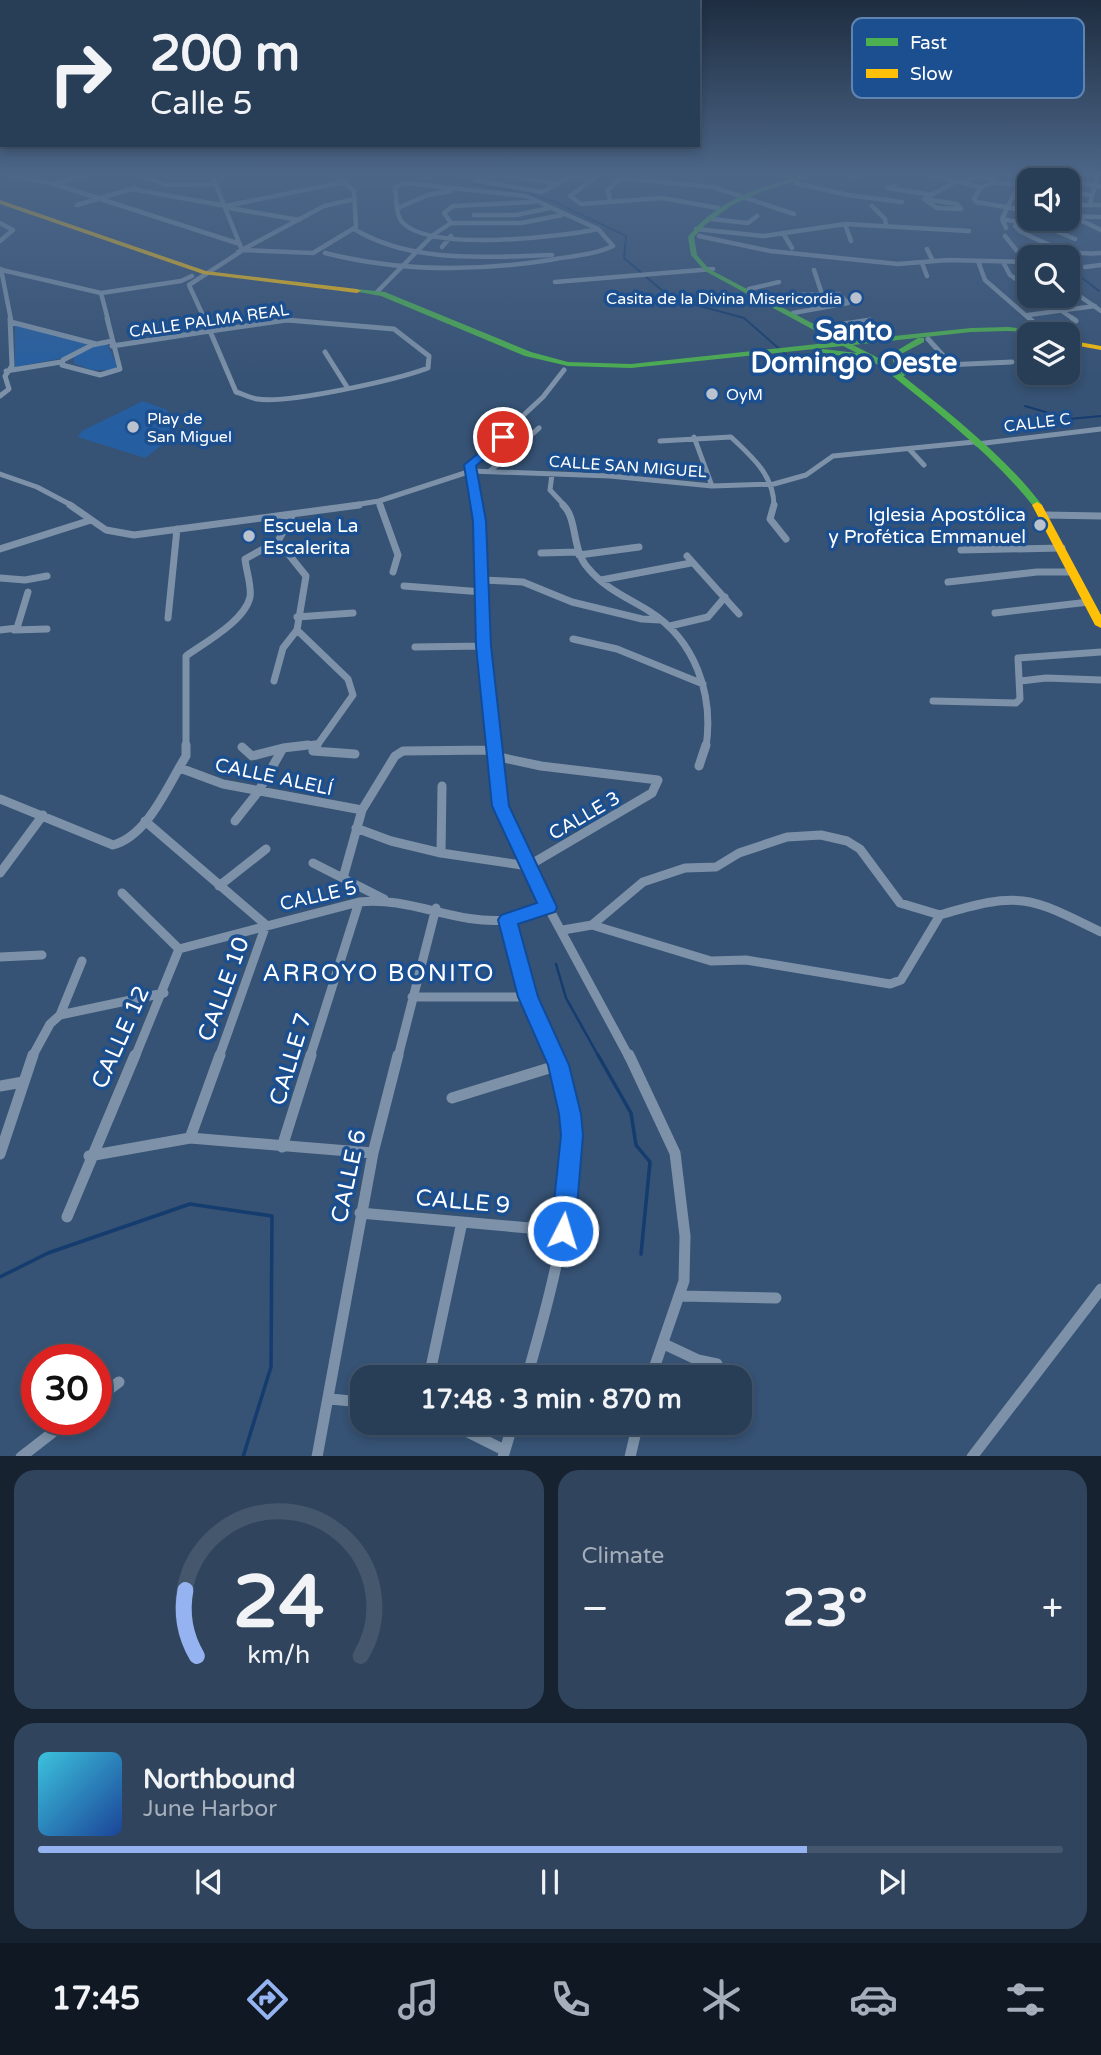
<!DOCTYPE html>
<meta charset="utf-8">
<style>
:root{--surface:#283e57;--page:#30455d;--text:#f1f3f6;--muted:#a5aeba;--line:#44576d;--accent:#95b2f1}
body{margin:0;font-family:"Varela Round",sans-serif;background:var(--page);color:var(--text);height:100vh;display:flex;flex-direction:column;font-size:26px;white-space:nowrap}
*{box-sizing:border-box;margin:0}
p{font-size:23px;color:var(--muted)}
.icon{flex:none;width:38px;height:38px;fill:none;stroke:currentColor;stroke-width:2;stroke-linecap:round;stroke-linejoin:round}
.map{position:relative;height:1456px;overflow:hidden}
.sheet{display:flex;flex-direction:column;gap:14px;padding:14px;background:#162230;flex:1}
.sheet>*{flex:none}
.guide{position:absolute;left:0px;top:0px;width:700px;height:147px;box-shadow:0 4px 10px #0003,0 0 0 2px var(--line);background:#283e57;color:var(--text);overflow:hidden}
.buttons{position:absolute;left:1017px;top:168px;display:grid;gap:14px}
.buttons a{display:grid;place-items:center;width:63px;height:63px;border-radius:14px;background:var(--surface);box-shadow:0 4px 10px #0003,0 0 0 2px var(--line);font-size:35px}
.speed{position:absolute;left:21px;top:1344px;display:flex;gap:14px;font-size:35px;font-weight:700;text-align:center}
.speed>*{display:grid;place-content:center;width:91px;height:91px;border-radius:50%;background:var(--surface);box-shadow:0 4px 10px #0003,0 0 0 2px var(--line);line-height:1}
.speed .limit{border:10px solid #d22;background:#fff;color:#111}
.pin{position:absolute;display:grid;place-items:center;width:60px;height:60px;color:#fff;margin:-30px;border:4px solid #fff;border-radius:50%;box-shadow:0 2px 7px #0007}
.me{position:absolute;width:77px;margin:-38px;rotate:5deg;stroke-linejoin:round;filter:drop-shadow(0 0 5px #0008)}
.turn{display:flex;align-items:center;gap:24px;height:147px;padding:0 35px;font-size:32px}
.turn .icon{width:91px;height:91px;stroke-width:2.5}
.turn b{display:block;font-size:49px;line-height:60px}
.big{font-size:52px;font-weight:800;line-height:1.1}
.sheet .tile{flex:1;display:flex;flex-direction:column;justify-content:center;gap:10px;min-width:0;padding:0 24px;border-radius:21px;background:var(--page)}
.sheet .dial{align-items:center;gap:0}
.dial svg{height:182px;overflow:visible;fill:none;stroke:var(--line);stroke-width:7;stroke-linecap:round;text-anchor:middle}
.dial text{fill:var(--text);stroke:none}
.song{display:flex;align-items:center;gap:21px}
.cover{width:84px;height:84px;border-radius:10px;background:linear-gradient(135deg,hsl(190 70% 55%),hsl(220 70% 35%))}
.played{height:7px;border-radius:4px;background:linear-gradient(90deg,var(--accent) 75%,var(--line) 75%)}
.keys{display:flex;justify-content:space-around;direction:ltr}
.heat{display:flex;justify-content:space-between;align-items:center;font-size:38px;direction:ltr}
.sheet .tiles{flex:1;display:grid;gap:14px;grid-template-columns:1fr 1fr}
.tile:last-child{grid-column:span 2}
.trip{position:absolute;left:350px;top:1365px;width:402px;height:70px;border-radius:21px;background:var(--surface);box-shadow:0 4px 10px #0003,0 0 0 2px var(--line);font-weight:800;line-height:70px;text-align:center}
.tabs{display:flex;height:112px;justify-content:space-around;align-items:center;background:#101923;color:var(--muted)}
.tabs .icon{width:49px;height:49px}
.tabs .selected{color:var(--accent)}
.tabs b{font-size:32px;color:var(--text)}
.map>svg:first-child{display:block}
.green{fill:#265fa1}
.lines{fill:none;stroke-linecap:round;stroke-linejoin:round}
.stream-far2{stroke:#153c6e;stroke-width:2}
.stream-far1{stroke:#153c6e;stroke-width:2.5}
.stream{stroke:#153c6e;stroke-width:3.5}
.street-far4{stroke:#7d92a8;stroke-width:4.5}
.street-far3{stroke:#7d92a8;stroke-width:5}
.street-far2{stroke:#7d92a8;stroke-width:7}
.street-far1{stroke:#7d92a8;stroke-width:9}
.street{stroke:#7d92a8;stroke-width:11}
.fast{fill:#4caf50;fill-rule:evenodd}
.slow{fill:#ffc107;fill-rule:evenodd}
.route{fill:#1a73e8;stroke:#114b97;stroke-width:2}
.poi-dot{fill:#b9c2ce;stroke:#1b4f8f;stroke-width:2.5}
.labels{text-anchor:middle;stroke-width:7;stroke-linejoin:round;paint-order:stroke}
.far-poi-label{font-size:16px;fill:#fff;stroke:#1b4f8f;text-anchor:start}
.far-street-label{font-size:16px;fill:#fff;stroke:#1b4f8f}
.poi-label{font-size:19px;fill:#fff;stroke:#1b4f8f;text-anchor:end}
.street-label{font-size:19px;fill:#fff;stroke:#1b4f8f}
.near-street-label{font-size:23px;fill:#fff;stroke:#1b4f8f}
.near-neighbourhood-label{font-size:24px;letter-spacing:2px;fill:#fff;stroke:#1b4f8f}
.far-town-label{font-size:28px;font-weight:bold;fill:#fff;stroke:#1b4f8f}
.key{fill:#1b4f8f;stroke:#5f84b1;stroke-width:2}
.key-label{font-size:19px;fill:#fff}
</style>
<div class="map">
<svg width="1101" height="1457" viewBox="0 0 1101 1457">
<rect width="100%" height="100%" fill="#365274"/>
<path class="green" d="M15 325 87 344 63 358 15 367Z
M107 344 117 365 115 370H92L75 364 73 357 85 349Z
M143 401 167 410 176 423 166 442 145 458 78 437 82 431Z"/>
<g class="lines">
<path class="stream-far2" d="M428 176 526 193 555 202 626 236 624 258 671 298 744 318 801 368
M1036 250 1049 257
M1068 267 1099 291
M1025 406 1069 419 1101 416"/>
<path class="stream-far1" d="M556 964 566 998 599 1057"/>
<path class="stream" d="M598 1055 631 1113 636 1145 650 1162 641 1254
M0 1277 48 1253 190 1204 272 1216 271 1367 243 1457"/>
<path class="street-far4" d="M10 175 54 184 240 244
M139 175 166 185 216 184
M212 175 242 250 313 253 356 227 354 191 336 175
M502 175 559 184
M567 175 593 180
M599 175 570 196 581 204 662 198 718 208
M928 175 981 187
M851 176 859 175
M1022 177 1051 180
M476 178 496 175
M620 178 713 187 794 214
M473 180 542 192 572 175
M961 182 978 177 996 179
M1068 182 1101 186
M405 183 526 196 598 229C559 237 432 252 403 223 395 216 397 197 395 187Z
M796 183 848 195 902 202
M54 184 85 175
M895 186 887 188 932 195
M981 187 974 199 976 202 1029 211
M981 187 995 182 1029 187
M132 189 226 206 344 182
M1068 192 1091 195
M1012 197 1029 200
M924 199 957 204 961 209 937 208Z
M924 199 955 182
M610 201 608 190 623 176
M1090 204 1098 175
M77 205 135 188
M1068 205H1101
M872 206 885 219 886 226
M400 207 428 195 451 191
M229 208 299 220
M474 215H516L550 208
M1068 216 1101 217
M711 219 748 223 757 216
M1002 219 1049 228 1075 239
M1078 219 1101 230
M0 223 13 230 0 241
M451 223H521L562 215
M451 223 444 213 453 206 534 202
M1017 223 1015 226 1020 231C1047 245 1070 256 1101 253
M845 224 851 241
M1006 228 1002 219 1023 175
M354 229C412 264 487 257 552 255
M696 229 764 236 845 224 969 231
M783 233 792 248
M699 236 770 251 898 264 948 260 1023 262
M1005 236 1029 266
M442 247 451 236
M927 249 933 261
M238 252 324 206 355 199
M325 253C400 272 473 272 550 260 571 256 594 255 613 246L598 229
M978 261 985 280 1031 320
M1003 262 1010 275 1029 288
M922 263 927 276
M1085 267 1101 265
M1 269 11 320
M2 270 101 293 181 281 192 276
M814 270 822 294
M555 282 713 269
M1068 288 1101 311
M749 289 779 282
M101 293 108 320
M376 293 433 235 451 223
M1040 296 1075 320
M763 301 793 295 839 294 848 303 793 313
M1028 315 1095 306
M205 320 189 285 240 252"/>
<path class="street-far3" d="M107 318 120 369 100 375 62 365 63 360 92 345 112 341
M204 318 210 331
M1029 318 1046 333
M1072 318 1076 321
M287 320 394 329 429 356 428 368C396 380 288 404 257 399 250 398 243 394 236 392L210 331Z
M11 322 96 344
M822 327 870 320
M928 339 949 362
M112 346 210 331
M325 352 347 387
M900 367 1012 362
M6 371 61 362
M0 396 9 389 5 376 12 366 10 318
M694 437 712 486
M660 441 731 437C752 457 774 475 774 506
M977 444 1101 429
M910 450 924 465
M490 471 539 428
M0 474 37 487 73 506
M552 474 550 490 565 506
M379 501 381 506
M348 506 379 501 471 471 610 476 712 486 774 484 806 475 833 456 974 442
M477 506 470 465 543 397 564 370"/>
<path class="street-far2" d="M70 505 106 530 134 535 359 505
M380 505 398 555 393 572
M476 505 483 646 494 747
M563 505C578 519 571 549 588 568 604 588 628 598 649 611 695 640 714 694 706 747
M774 505 770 519 786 539
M1045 515 1101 516
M278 541 306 576 297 630 348 679 353 695 316 747
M0 549 91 520
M961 550 1062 548
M541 553 578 552
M579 555 639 547
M687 556 739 614
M0 578 25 580 47 576
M482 580 523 582 572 602 642 619 660 620
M601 580 691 563
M948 582 1037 572H1073
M404 586 483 592
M995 613 1089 602
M297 617 353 613
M168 618 177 529
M670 626 708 617 725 597
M0 630 17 628 28 592
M14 630 47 629
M573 639 617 649 703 684
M415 647 483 646
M274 681 283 648 297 630
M1021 681 1046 678 1101 680
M933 701 1016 703 1020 699 1018 658 1101 652
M186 747V656C204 643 245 621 250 597 252 587 246 570 245 559L278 541 292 516
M294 747 315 744"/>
<path class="street-far1" d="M317 745 313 751 355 754
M494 745 501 806 548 907 629 1057
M242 747 252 756 283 748
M699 766 706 745
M180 768 223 784 362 810
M0 799 113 845C148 836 168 785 186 756V745
M145 821 266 925 219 1057
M235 821 258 792 283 748 308 745
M356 828 391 841 441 853 528 866 652 793 658 780 541 766 494 756
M441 853 442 786
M313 863 384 899
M0 873 43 815
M343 878 362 810 395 756 403 751 493 750
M219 886 266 849
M122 893 179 949
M508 920 528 997 555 1057
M592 925 711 961 746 960 890 984 901 980 940 915C1019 891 1029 896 1101 932
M563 930 592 925 643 882 685 868 716 867 739 853 787 837 821 835 847 841 860 849 900 903 940 915
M179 949 359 902C409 896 456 925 506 920 520 919 535 911 548 907
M0 957 42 955
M412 997H528
M60 1015 82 961
M32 1057 50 1024 60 1015 164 993
M135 1057 179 949
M310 1057 359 902
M398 1057 436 908"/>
<path class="street" d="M629 1055 675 1153 685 1236 684 1281 651 1377
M0 1086 23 1082
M452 1098 559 1065
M190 1138 220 1055
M282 1147 311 1055
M0 1154 33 1055
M89 1156 190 1138 373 1153
M360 1213 563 1231
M67 1217 135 1055
M681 1296 776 1298
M664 1344 698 1360 717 1364
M429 1377 462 1222
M527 1377C552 1288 595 1144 555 1055
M96 1399 119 1382
M330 1399 362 1402
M450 1423 504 1450
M21 1457 70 1419
M317 1457 373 1153 398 1055
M503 1457 513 1423
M630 1457 638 1423
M972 1457 1101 1289"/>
<path class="fast" d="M805 175H814L763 191 732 205 705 225 694 237 697 255 709 269 846 341 971 328 1008 327 1057 332 1058 334 1008 331 971 332 853 345 886 362 902 375 893 361V353L918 338H924V342L901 354V361L909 374 903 376C949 413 1007 458 1042 505L1040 507H1034C991 453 934 409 880 366L869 360 823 353 819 351 823 349 857 353 843 346 631 368 568 366 525 356 381 296 353 291 357 289 385 292 531 352 568 362 631 364 836 342 705 271 691 255 688 237C718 199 760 187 805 175Z"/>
<path class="slow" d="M0 200 206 271 357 289 361 291 357 293 203 274 0 204Z
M1068 340 1101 346V350L1068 344Z
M1037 502 1042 505 1101 615V628L1095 625 1032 505Z"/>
</g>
<linearGradient id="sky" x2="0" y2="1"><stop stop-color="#1e2d40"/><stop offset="0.46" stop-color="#4c6688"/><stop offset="1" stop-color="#4c6688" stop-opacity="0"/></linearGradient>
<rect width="1101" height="379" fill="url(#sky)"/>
<path class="route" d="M503 433 509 437 507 439 476 466 486 521 491 646 509 806 557 907 555 912 518 924 538 997 569 1065 581 1114 583 1135 575 1231 571 1239 563 1243 554 1239 551 1231 561 1135 559 1114 548 1065 518 997 498 920 501 915 537 903 492 806 476 646 473 521 464 465Z"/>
<g class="poi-dot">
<circle cx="856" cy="298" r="7"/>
<circle cx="712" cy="394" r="7"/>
<circle cx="133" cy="427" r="7"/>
<circle cx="1040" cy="525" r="7"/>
<circle cx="249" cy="536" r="7"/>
</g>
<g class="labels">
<g class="far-poi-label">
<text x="842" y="304" text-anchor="end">Casita de la Divina Misericordia</text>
<text x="726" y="400">OyM</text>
<text x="147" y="424">Play de<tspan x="147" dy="18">San Miguel</tspan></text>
</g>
<g class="far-street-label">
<text transform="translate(209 320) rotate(-8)" y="6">CALLE PALMA REAL</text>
<text transform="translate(1037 422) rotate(-7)" y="6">CALLE C</text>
<text transform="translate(628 466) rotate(4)" y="6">CALLE SAN MIGUEL</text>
</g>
<g class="poi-label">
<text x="1026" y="521">Iglesia Apostólica<tspan x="1026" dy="22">y Profética Emmanuel</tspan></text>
<text x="263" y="532" text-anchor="start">Escuela La<tspan x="263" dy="22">Escalerita</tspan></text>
</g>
<g class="street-label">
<text transform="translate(274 776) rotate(12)" y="7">CALLE ALELÍ</text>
<text transform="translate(584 815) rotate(-30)" y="7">CALLE 3</text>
<text transform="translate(318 895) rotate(-13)" y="7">CALLE 5</text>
</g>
<g class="near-street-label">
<text transform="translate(223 989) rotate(-70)" y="8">CALLE 10</text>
<text transform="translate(120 1037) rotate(-66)" y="8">CALLE 12</text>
<text transform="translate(290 1059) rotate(-73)" y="8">CALLE 7</text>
<text transform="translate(348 1176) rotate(-78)" y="8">CALLE 6</text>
<text transform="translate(463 1201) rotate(5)" y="8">CALLE 9</text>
</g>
<g class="near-neighbourhood-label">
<text x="379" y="981">ARROYO BONITO</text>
</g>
<g class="far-town-label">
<text x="854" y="340">Santo<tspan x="854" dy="32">Domingo Oeste</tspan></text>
</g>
</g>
<rect x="852" y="18" width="232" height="80" rx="10" class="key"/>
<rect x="866" y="38" width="32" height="8" fill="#4caf50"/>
<rect x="866" y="69" width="32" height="9" fill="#ffc107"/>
<g class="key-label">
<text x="910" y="49">Fast</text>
<text x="910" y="80">Slow</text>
</g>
</svg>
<div class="buttons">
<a><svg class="icon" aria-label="sound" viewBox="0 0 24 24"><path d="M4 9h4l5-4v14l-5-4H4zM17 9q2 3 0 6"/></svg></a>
<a><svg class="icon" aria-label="search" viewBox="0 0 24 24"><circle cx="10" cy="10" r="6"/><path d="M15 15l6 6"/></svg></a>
<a><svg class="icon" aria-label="layers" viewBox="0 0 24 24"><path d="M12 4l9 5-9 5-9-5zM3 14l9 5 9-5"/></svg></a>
</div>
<div class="speed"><div class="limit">30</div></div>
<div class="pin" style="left:503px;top:437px;background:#d93025"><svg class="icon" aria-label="arrive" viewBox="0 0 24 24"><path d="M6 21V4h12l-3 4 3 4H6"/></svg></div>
<svg class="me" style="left:563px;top:1231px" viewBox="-20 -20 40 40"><circle r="17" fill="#1a73e8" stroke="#fff" stroke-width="3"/><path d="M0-11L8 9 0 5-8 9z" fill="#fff"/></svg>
<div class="trip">17:48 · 3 min · 870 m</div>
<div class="guide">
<div class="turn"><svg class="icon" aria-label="right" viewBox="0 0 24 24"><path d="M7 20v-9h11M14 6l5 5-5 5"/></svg><div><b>200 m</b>Calle 5</div></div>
</div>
</div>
<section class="sheet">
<div class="tiles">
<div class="tile dial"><svg viewBox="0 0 100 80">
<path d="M14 69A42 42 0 1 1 86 69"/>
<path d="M14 69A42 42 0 0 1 9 40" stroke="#95b2f1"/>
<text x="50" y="56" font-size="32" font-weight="700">24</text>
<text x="50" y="72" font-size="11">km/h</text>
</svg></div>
<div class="tile"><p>Climate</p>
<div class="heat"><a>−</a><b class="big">23°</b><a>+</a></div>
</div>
<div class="tile">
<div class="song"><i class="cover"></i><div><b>Northbound</b><p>June Harbor</p></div></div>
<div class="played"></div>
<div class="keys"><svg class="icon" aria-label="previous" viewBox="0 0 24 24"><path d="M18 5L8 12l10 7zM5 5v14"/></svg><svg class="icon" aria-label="pause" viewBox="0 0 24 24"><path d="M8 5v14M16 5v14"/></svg><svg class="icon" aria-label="next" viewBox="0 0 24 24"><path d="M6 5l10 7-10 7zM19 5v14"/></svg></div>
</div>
</div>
</section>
<nav class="tabs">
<b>17:45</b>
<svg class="icon selected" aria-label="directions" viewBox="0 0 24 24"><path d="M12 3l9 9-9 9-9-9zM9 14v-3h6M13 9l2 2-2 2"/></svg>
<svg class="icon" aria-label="music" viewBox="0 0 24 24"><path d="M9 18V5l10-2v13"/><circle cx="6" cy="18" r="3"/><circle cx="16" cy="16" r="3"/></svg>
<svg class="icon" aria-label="phone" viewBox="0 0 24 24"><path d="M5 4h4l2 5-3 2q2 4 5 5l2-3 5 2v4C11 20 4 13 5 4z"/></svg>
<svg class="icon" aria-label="climate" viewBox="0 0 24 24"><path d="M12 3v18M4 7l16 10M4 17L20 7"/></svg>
<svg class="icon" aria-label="car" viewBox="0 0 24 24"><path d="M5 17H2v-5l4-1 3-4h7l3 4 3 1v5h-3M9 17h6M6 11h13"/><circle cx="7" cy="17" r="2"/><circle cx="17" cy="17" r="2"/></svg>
<svg class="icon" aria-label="filters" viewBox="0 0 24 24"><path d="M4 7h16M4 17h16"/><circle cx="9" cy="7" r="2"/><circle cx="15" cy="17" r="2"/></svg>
</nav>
